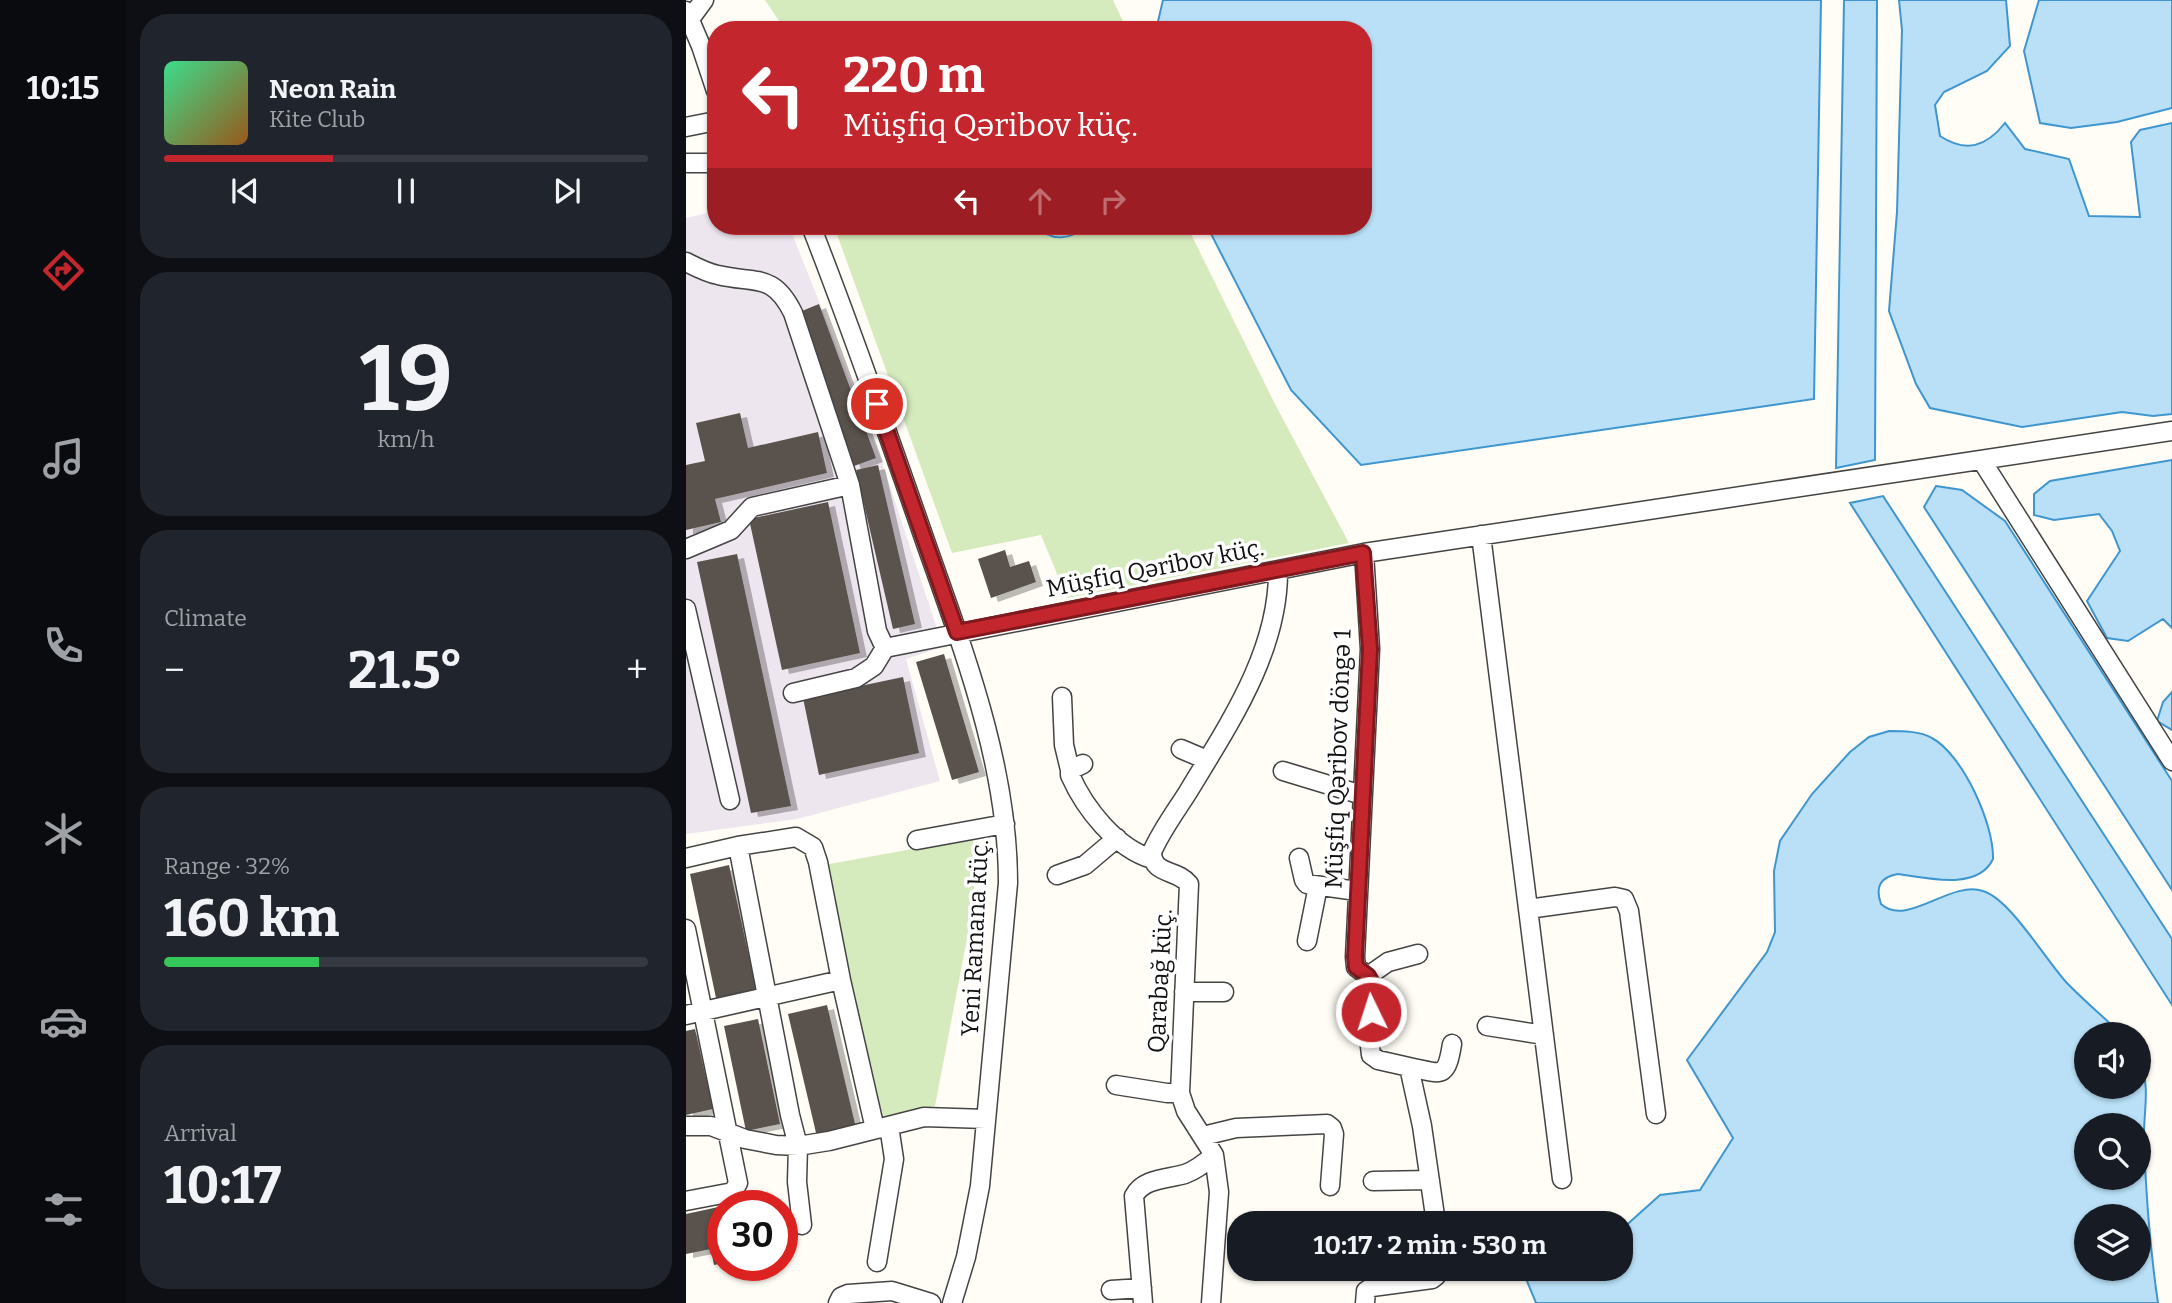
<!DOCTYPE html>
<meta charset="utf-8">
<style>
:root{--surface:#171b24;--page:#20242c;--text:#f1f3f6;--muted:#9ea1a6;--line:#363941;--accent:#c4262e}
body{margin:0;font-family:Bitter,serif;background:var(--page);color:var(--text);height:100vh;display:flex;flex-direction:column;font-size:26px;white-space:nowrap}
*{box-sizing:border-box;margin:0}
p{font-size:23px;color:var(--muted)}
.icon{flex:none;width:38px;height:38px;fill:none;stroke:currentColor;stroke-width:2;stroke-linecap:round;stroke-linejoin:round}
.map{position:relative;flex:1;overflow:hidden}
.sheet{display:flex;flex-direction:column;gap:14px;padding:14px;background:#0d0f14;width:560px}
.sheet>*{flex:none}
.hud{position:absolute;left:21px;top:21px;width:665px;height:214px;border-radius:28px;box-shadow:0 2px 5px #0004;background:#c4262e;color:#fff;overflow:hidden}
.tools{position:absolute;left:1388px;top:1022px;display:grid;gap:14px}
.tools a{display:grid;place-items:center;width:77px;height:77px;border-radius:50%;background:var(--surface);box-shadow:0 2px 5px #0004;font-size:35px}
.speed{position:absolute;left:21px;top:1190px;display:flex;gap:14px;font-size:35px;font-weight:700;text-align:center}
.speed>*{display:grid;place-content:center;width:91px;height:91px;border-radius:50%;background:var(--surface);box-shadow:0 2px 5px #0004;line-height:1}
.speed .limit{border:10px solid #d22;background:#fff;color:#111}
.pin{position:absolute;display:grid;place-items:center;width:60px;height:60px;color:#fff;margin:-30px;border:4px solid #fff;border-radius:50%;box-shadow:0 2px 7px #0007}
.me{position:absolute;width:77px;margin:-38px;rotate:356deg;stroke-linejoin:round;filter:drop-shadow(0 0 5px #0008)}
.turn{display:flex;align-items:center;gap:24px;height:147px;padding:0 21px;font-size:32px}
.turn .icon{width:91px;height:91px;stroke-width:2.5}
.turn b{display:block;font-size:49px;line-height:60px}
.lanes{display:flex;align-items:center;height:66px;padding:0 21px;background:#0003;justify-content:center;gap:35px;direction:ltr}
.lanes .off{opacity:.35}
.big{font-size:52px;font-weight:700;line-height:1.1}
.sheet .card{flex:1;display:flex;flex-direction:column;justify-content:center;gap:10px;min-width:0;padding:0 24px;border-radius:28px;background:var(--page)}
.sheet .dial{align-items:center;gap:0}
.dial b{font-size:91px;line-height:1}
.song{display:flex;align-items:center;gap:21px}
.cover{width:84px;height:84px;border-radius:10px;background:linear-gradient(135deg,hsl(150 70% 55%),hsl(30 70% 35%))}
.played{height:7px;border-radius:4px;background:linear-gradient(90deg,var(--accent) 35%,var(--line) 35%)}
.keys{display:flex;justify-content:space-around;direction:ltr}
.heat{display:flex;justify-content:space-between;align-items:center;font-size:38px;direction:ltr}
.charge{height:10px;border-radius:5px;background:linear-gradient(90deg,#34c759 32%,var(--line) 0)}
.trip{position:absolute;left:541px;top:1211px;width:406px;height:70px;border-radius:28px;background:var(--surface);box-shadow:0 2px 5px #0004;font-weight:700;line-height:70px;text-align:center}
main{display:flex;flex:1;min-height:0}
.tab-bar{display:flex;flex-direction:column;width:126px;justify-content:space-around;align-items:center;background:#090b0e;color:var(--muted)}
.tab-bar .icon{width:49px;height:49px}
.tab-bar .selected{color:var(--accent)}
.tab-bar b{font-size:32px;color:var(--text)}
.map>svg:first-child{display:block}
.industrial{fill:#eee6ef}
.green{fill:#d5ebbd}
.water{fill:#b9e0f7;stroke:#3f96cf;stroke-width:2;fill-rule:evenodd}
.building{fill:#5a524d;filter:url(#shadow)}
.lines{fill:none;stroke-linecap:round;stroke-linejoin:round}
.minor-casing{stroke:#444;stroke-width:21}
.minor{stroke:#fff;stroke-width:18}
.route-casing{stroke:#7f191e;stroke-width:18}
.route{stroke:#c4262e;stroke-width:12}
.labels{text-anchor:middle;stroke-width:7;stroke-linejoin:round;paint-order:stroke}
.street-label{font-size:24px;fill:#111;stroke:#fff}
</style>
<main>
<nav class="tab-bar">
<b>10:15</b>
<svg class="icon selected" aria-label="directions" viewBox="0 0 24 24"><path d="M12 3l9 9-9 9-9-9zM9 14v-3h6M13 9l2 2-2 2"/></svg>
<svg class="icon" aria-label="music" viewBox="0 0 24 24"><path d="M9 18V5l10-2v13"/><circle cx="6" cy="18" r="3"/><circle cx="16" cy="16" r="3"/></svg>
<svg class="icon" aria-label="phone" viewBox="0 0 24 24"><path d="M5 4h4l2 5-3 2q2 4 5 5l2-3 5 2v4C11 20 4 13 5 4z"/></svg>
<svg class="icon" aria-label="climate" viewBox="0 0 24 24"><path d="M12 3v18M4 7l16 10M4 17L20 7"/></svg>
<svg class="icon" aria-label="car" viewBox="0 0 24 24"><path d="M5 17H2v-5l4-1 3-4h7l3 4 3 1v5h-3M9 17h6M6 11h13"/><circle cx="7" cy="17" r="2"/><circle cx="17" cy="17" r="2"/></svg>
<svg class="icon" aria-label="filters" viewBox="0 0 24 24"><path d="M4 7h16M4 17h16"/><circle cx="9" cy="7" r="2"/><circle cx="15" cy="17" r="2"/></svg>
</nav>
<section class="sheet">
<div class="card">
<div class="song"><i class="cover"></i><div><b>Neon Rain</b><p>Kite Club</p></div></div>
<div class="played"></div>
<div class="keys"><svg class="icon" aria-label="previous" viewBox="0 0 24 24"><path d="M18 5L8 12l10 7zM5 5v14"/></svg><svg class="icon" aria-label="pause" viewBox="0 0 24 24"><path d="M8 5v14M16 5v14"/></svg><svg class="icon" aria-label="next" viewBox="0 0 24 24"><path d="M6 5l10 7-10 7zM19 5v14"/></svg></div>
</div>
<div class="card dial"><b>19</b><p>km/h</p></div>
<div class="card"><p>Climate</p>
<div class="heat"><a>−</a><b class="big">21.5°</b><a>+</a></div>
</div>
<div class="card"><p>Range · 32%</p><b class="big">160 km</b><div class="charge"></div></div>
<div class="card"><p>Arrival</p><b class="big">10:17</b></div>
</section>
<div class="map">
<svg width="1486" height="1303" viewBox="0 0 1486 1303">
<defs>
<filter id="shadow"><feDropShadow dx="7" dy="4" stdDeviation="0" flood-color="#0004"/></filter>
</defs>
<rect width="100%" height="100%" fill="#fffdf5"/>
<path class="industrial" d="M30 211V226H103L133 301 195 459 257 647 220 659 254 781 111 819 0 834V218Z"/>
<path class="green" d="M79 0H427L441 30H99Z
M148 226H501L589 404 663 543 381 598 355 535 266 553Z
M287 838 289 879 284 923 249 1106 192 1122 138 865Z"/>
<path class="water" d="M477 0H1135L1128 399 675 465 605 390 521 226H677V30H470Z
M1158 0H1191L1189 460 1150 468Z
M1213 0H1320L1324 46 1301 71 1258 92 1249 105 1254 136C1280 153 1300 147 1319 123L1339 149 1383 159 1403 216 1454 217 1445 142 1454 130 1486 123V414L1467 416 1436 412 1336 427 1244 408 1230 384 1203 311 1211 212 1216 30Z
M1353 0H1486V108L1431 122 1385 128 1354 123 1338 51Z
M350 226H402C385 239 366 243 350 226Z
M1486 460V628L1477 619 1442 641 1421 638 1401 601 1434 551 1426 531 1413 514 1368 520 1348 515V494L1364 481Z
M1250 486 1276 490 1319 521 1486 781V890L1238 507Z
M1197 496 1486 939V1005L1164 503Z
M1486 692V730L1471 721 1477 702Z
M1203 731C1216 731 1234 731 1246 738 1277 755 1308 824 1307 859 1292 891 1241 878 1212 874 1194 877 1189 887 1195 904 1221 928 1264 880 1297 891 1324 899 1359 959 1380 982 1397 1000 1417 1016 1435 1034H1400V1087H1452L1453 1059 1454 1061C1465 1088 1457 1113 1458 1141 1460 1196 1464 1249 1472 1303H850L838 1274V1269H934L935 1230 974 1195 1014 1190 1047 1138 1001 1060 1081 952 1089 932 1088 871 1094 841 1126 794 1164 752 1183 737ZM1400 1125H1452V1178H1400ZM1400 1216H1452V1269H1400Z"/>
<path class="building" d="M133 304 190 458 168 466 111 313Z
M54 413 62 448 132 432 141 473 29 499 35 522 0 530V465L19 461 10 423Z
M192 465 229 624 207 629 170 470Z
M142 502 174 653 96 670 63 519Z
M319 550 324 567 343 561 350 582 305 598 292 559Z
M51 554 105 806 65 813 11 562Z
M258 654 293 772 266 780 230 662Z
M217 677 233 753 133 775 117 698Z
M43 865 70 989 30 998 4 874Z
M141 1005 170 1128 131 1137 102 1014Z
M72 1019 94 1124 60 1131 38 1026Z
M9 1029 27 1109 0 1115V1031Z
M37 1206V1263L28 1265 25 1249 0 1254V1214Z"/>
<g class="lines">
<defs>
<path id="minor" d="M0 11 15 46 30 91
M0 20 4 19 18 0
M0 127 30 121
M0 163H30
M125 226C165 328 201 431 237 535 276 647 322 762 322 883L294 1186 280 1257 266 1303
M0 262C10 267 21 273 32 275 69 284 87 272 107 313L164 485 191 631 199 648
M1296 461 1486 761
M795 535 876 1179
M0 549 45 530 66 507 164 485
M678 553 684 649 669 957 670 967 682 976 686 983 683 1038 685 1055 692 1060 723 1067 736 1126 750 1223
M0 609 44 800
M107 693 170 678 188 666 199 648 678 553 1486 431
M376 697 378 745 384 770
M495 749 521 760
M397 764 384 770V775C399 809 430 848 466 859
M597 771 676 795
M231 840 319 824
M52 846 104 1115 112 1146 111 1182 116 1225
M0 858 52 846 110 837 127 847 132 862 155 980 189 1129
M613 858 618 880 621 884 671 891
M371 875 399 865 431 838
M842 909 929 897 938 899 943 911 970 1114
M0 929 52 1183 47 1192 0 1201
M621 941 632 886
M682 976 702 962 732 954
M498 992H538
M0 1015 155 980
M801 1026 858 1035
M723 1067C755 1073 760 1081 766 1044
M430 1085 481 1093H494
M0 1126H25L59 1139 90 1145 112 1146 143 1141 238 1117 300 1119
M517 1136 550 1128 641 1124 646 1128 648 1134 644 1186
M687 1181 744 1180
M191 1262 208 1159 203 1126
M425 1290 456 1288
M152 1303 155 1297 162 1294 206 1291 245 1303
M457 1303 448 1196C457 1178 482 1179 499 1174 510 1170 519 1163 528 1155L500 1111 494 1093 503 884C491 869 466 875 466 852 475 831 490 811 502 792 543 724 593 651 592 570
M525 1303 533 1192 528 1155
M679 1303 680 1291 686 1287 746 1279 750 1276 752 1269"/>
</defs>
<use href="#minor" class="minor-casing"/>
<use href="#minor" class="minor"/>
</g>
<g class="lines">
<defs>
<path id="route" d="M191 404 271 632 677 553 684 649 669 957 670 967 682 976 686 983 685 1012"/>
</defs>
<use href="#route" class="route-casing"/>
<use href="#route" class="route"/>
</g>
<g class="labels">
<g class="street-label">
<text transform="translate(469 568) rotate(-11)" y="8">Müşfiq Qəribov küç.</text>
<text transform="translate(652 759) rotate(-88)" y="8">Müşfiq Qəribov döngə 1</text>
<text transform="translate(289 938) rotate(-87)" y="8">Yeni Ramana küç.</text>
<text transform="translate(474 981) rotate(-87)" y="8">Qarabağ küç.</text>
</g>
</g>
</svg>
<div class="tools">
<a><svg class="icon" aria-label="sound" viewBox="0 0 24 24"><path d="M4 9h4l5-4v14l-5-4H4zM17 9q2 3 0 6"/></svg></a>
<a><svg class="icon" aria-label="search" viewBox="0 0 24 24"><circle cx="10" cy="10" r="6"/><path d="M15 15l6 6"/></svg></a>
<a><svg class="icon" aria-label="layers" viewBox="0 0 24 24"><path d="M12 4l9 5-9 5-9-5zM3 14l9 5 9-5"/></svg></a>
</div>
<div class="speed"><div class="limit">30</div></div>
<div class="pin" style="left:191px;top:404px;background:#d93025"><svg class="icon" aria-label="arrive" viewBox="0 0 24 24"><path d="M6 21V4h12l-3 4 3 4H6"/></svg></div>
<svg class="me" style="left:685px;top:1012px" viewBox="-20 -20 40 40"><circle r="17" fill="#c4262e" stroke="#fff" stroke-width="3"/><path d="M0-11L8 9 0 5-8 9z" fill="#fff"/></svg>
<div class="trip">10:17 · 2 min · 530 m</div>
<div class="hud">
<div class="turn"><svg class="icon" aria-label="left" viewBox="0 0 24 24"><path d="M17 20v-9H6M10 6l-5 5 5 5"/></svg><div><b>220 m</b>Müşfiq Qəribov küç.</div></div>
<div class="lanes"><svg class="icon" aria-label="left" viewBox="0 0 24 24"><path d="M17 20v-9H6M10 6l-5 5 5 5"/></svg><svg class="icon off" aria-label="ahead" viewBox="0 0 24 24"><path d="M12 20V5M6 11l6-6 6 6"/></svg><svg class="icon off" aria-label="right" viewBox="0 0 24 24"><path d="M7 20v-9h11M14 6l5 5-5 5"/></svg></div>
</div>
</div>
</main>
